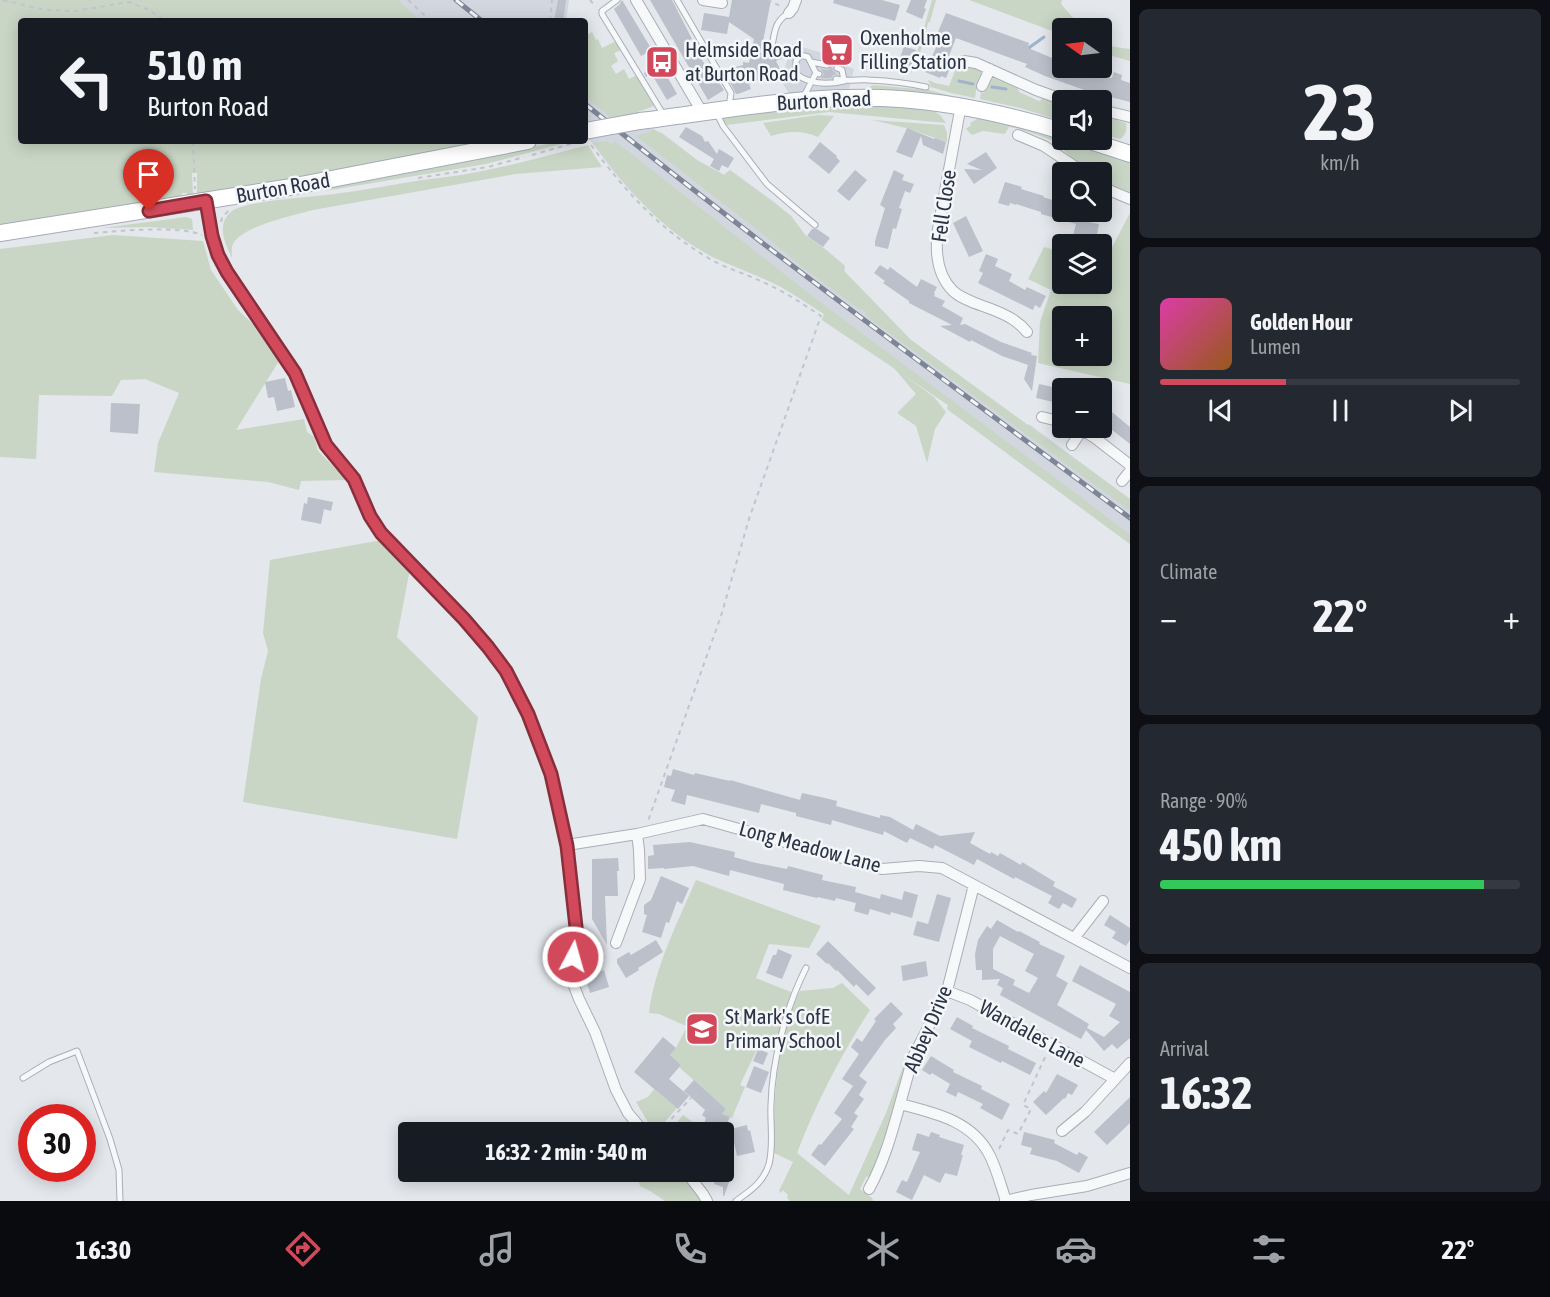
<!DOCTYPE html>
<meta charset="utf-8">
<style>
:root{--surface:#171b24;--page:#242831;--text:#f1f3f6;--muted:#9ea1a6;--line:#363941;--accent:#d1495b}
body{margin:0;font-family:"Asap Condensed",sans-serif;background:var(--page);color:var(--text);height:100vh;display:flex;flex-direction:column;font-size:22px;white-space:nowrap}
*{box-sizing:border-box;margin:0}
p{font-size:20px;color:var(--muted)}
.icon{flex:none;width:33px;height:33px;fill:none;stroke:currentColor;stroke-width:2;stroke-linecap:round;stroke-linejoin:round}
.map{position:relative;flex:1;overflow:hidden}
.side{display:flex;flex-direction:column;gap:9px;padding:9px;background:#0d0f14;width:420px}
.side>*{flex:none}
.banner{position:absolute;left:18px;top:18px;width:570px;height:126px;border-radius:6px;box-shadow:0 3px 15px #0003;background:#171b24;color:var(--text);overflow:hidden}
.needle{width:39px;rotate:284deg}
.controls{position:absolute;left:1052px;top:18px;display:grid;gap:12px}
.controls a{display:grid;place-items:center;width:60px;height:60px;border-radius:6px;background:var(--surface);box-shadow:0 3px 15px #0003;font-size:30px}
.speed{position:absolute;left:18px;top:1104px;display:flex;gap:12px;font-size:30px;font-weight:700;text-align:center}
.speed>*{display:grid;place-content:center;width:78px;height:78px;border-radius:50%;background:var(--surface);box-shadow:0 3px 15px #0003;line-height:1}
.speed .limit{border:9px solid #d22;background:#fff;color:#111}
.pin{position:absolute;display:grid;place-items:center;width:51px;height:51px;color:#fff;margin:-62px -26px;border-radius:50% 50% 50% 0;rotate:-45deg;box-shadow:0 0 6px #0007}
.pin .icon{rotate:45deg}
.me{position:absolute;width:66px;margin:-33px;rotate:6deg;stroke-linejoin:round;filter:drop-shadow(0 0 4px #0008)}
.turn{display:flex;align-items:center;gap:21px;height:126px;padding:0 30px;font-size:27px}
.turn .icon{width:78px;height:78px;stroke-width:2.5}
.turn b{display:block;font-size:42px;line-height:51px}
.big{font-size:45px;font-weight:700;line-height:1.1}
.side .widget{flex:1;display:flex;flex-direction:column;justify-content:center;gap:9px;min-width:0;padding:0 21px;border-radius:9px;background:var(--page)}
.side .dial{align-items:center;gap:0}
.dial b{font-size:78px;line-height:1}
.song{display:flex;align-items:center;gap:18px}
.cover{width:72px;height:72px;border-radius:9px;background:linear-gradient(135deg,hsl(320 70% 55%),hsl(30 70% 35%))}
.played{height:6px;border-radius:3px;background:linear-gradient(90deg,var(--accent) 35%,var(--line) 35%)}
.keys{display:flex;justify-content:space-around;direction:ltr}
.heat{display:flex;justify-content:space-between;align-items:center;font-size:33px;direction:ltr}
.charge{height:9px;border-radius:4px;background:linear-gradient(90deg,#34c759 90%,var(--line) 0)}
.trip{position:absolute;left:398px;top:1122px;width:336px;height:60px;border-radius:6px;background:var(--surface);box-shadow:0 3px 15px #0003;font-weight:700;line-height:60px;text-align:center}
.dock{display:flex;height:96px;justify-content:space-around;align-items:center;background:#090b0e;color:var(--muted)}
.dock .icon{width:42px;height:42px}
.dock .selected{color:var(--accent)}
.dock b{font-size:27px;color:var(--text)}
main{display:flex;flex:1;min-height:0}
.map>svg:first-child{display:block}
.built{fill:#d2d6de}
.green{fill:#c9d6c5;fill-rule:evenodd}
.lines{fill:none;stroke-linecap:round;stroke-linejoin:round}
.stream{stroke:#9fb4cc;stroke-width:3}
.building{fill:#bbc0ca;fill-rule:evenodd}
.lane-casing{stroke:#a9aeb7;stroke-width:7}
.street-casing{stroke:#a9aeb7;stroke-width:12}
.primary-casing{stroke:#a3abb8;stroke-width:18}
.path{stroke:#c2c5cb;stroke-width:2;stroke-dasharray:4.5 4.5;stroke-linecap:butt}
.lane{stroke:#f7f8fa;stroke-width:5}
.street{stroke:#f7f8fa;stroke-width:10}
.primary{stroke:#fff;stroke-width:16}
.rail-casing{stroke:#7d8696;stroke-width:5}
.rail{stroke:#f4f6f9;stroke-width:3;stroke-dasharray:9;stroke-linecap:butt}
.primary-bridge-casing{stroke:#a3abb8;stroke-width:18;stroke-linecap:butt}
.primary-bridge{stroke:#fff;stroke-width:16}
.route-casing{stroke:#882f3b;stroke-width:15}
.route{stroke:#d1495b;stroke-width:10}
.labels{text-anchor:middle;stroke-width:5;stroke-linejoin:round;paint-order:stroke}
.poi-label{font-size:21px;fill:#2b3445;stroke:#f4f6f9;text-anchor:start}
.street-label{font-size:21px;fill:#2b3445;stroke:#f4f6f9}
</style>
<main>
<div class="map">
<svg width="1130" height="1201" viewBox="0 0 1130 1201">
<rect width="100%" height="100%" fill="#e4e7ec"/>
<path class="built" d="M353 0H569L566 21H380Z
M831 35 849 40 843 65 854 69 848 92 790 95 781 81 792 44 826 54Z
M585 78 623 105 647 128 653 129 663 134 697 160 724 175 730 170 773 201 791 216 806 236 825 249 845 266 844 271 911 340 1027 426 1029 424 1130 499V544L947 409 948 405 822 320 824 314 778 285 712 257 684 239 656 217 632 193 613 171 590 140 585 136Z"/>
<path class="green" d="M0 0H398L421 21H21V141H497L283 181 199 195 197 193V173H192L193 194 187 195V193H182L181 199 0 227Z
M932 0H936L930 22H928L925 40 910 76Z
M969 0H1062L1061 4 1082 28H1062V37L1055 32Z
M592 32 596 40 598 39 602 48 616 41 622 50 614 53 618 61 611 66 616 74 624 69 629 79 637 75 654 106 629 115 610 117 585 96V36Z
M1101 42 1115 47 1130 49V61L1101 53Z
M957 66 961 67 972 66 982 71V74L976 91 975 98 951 93 931 87 928 80 935 83 949 86Z
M993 78H998L1017 86 1019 92 1039 101 1044 98 1062 105V121L1020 108 980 99 981 92 984 93 990 81Z
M874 85 929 90 966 100 869 90V87Z
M868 105 933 110 941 116 946 123 829 112 727 125 724 123V116L776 109Z
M818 115 834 116 818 137C803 130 788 131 771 136L763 123Z
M987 117 1062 137V140H1072L1130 160V194L1112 187 1101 179V172H1092L1072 158 1054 141 1020 129 1009 127 1005 134 983 131 972 135 966 129 971 125 970 123 977 119Z
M1112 117 1118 118V121L1126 123C1127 130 1126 135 1120 139L1101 134V119L1107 120Z
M872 120 944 125 947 133V142L906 128Z
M653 129 663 134 697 160 724 175 730 170 791 216 806 236 825 249 845 266 844 271 911 340 1130 499V511L865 315 866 312 862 309H859L806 270 764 235 636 136 649 132Z
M563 141 569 142 486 164 325 191 326 189 431 166Z
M607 141 611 144 615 141 815 298 1090 504 1130 535V544L947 409 948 405 901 373 934 397 946 412 935 429 927 463 916 426 897 413 916 394 893 367 822 320 824 314C809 304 793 293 777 285 756 274 734 267 713 257 663 232 626 187 593 143Z
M588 145 602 167 516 174 313 210C295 215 242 226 233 244 231 248 232 253 232 258 225 243 216 225 231 212 243 202 289 199 306 197 341 194 375 188 410 182 435 178 461 176 487 170 521 163 554 154 588 145Z
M1130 213V384L1038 363 1040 322 1051 290 1028 279 1044 247 1062 252V284H1101V252L1109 253ZM1101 316V356H1062V316Z
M186 217 192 219 193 230 149 227 102 228Z
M113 235 203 241 211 270 238 310 265 336 279 361 236 430 304 419 307 432 314 437 318 451 347 480 301 481 299 490 268 482 154 472 158 443 179 393 145 379 121 380 112 396 39 395 36 459 0 457V249Z
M382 540 410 569 397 637 478 717 457 839 243 802 261 679 268 651 263 633 270 560Z
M696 880 821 926 809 948 769 944 756 978 791 992 775 1052 759 1045 740 1085 745 1087 732 1118 722 1114 726 1109 679 1067 681 1065 670 1055 676 1048 688 1024 686 1026 659 1014 649 1013C654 969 678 921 696 880Z
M842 983 870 1010C841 1055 816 1103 797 1153L849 1195 886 1113 904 1064 907 1065 882 1151 870 1176 866 1177 860 1189 872 1198 873 1201H790L787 1198 788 1195 783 1190 781 1193 779 1191 793 1162 774 1153C774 1100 775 1040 800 991L833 988Z
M654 1089 677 1108 656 1132 649 1124 636 1102 648 1097Z
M683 1115 702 1129 701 1132H669Z
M640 1172C649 1172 670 1169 678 1172 686 1174 698 1193 701 1201H665L650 1191 640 1186 637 1176Z"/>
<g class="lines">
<path class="stream" d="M1027 51 1030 47 1044 37
M959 81 973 84
M992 87 1006 89"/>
</g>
<path class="building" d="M558 0H566L563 21H554Z
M622 0 652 50 641 56 614 9 620 4Z
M650 0H672L692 39 690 40 705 65 703 66 713 84 718 81 724 90 708 100Z
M732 0H771L761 52 786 57 776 61 780 69 774 72V73L749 84 751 89 738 94H736L727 76 734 72 732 68 743 65V62L749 63 754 39 729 22 727 34 701 30 704 13 729 17Z
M834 0H882L900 5 895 21 833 3Z
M911 0H927L924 8 926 9 922 19 906 12Z
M946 13 1029 43 1028 48 1062 62V68H1073L1112 78 1114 72 1122 75 1121 80 1130 83V102L1087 91 1045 76 1025 67 1027 64 956 38 945 66 950 68 946 78 941 76 940 78 925 72 942 34 938 32Z
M832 41 845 45 840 64 836 63 832 67 833 71 837 74 833 75 831 78H821L824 74 821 69 828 70 832 66 831 62 827 60Z
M904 46 916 50 910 70 897 67Z
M656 57 677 94 667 100 651 73 646 77 644 73 650 71 647 65Z
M686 127 702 136 705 142 708 141 717 154 719 149 734 158 728 168 722 165 719 171 710 166 714 159 679 137Z
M907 128 934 139 935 138 946 142 943 154 923 145 921 136 912 158 896 152Z
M820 142 837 156 836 157 840 161 829 174 808 157Z
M986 152 997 168 974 184 964 169 982 170 967 164Z
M855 170 867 180 849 201 837 191Z
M894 170 904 175 902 180 914 184 910 193 905 191 899 208 902 209 896 229 893 228 888 249 875 246V241L885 208 880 205Z
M1005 182 1022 187 1021 189 1044 196 1043 197 1062 203V212H1073L1089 215 1088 222 1099 224 1097 234 1103 235 1101 244 1095 243V244L1072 239 1076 224 1041 214V212L1016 204V205L1010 203 1009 206 998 203Z
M966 216 983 251 969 257 953 223Z
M812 229H817L830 238 823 247 807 236Z
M986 254 998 259 995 266 1012 274 1009 281 1025 290 1027 287 1046 296 1040 308 1035 305 1033 310 978 283 983 273 979 271Z
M880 265 888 270 890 267 917 287 921 279 937 287 934 293 935 294 934 296 945 301 942 306 963 318 960 325 965 324 1001 342 1032 353 1031 355 1037 356 1032 391 1024 379 1030 358 1028 365 1002 356 971 340 970 342 940 326 952 325 909 303V301L883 283 885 281 874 273Z
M285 378 288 391 291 390 295 407 277 411 274 397 268 398 265 382Z
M1039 384 1062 389V404L1036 398Z
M111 403 140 404 138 434 110 432Z
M1101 403 1130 427V444L1107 426 1108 424 1101 420Z
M308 497 333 502 331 511 324 509 321 524 301 520 304 503 307 504Z
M673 769 694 775 695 773 730 781V780L800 800 802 793 825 798 837 801 836 806 880 818V815L890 817 913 830 916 824 940 836 975 832 970 843 990 854 991 852 998 856 1000 853 1021 865 1022 862 1055 882 1053 886 1077 899 1072 908 1063 903 1059 909 1048 903 1052 896 1015 877 1014 879 977 859 974 865 935 845 933 849 910 838 907 843 884 831 883 835 832 820 831 825 796 816V813L761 804 759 813 687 795 685 805 671 801 675 790 664 787 667 775 671 776Z
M690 842 735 852 734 857 752 862 787 869 788 866 823 875 822 880 856 887 855 892 880 899 881 894 902 900 904 891 918 895 912 918 891 912 890 915 870 909 868 915 854 911 856 903 836 898 835 901 818 897 817 898 783 890 784 884 730 870 729 876 693 866 664 869V868L648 869V856L654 855 653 845Z
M618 858 619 871H617L618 896H605L607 945 592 919V859Z
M661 876 689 888 682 904 677 901 669 923 666 922 661 938 642 932 647 915 644 914V905L651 900Z
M937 894 951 898 939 942 913 935 917 921 928 924Z
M1110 915 1130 928V940L1126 946 1112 938 1116 932 1104 925Z
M997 920 1018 932 1019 931 1040 942 1039 944 1065 956 1056 976 1068 983 1057 1005 1089 1024 1087 1028 1104 1037 1120 1022 1109 1016 1116 1004 1072 981 1080 965 1130 992V1038L1117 1049 1112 1044 1104 1051 1086 1030 1081 1039 1000 995 1003 988 997 985 1000 979 982 980V970H976L975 954 978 940 987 926 991 929ZM1000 936 1034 954 1025 971 1038 978 1029 993 1013 985 1015 980 993 969V949Z
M656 940 663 952 638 968 639 970 626 978 617 963V959L629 952 631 955Z
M828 941 876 988 868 996 856 984 854 987 837 970 836 971 828 963 827 964 816 954Z
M778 949 792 955 782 979 766 973 773 955H776Z
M926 961 928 976 903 981 901 966Z
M604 970 609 987 590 993 585 977Z
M891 1002 903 1014 893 1024 896 1028 885 1040 859 1076 867 1082 859 1095 864 1099 854 1113 858 1116 851 1127 854 1129 825 1166 811 1155 819 1144 821 1145 842 1119 834 1113 853 1086 842 1079 859 1054 851 1047 857 1038 862 1042 876 1021 874 1019Z
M957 1017 973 1026 972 1028 1009 1046 1008 1049 1036 1063 1030 1075 1002 1061 1001 1063 969 1047 972 1041 950 1029Z
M663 1037 676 1048 670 1055 681 1065 669 1079 689 1096 678 1109 634 1072Z
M758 1049 768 1053 763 1065 753 1061Z
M931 1056 954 1070 953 1072 982 1086 981 1089 1010 1104 1002 1120 980 1108 983 1104 958 1092 956 1097 946 1092 950 1084 932 1073 930 1075 922 1070Z
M754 1066 769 1072 761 1093 746 1087Z
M1057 1074 1078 1085 1072 1095 1068 1093 1065 1099 1064 1098 1046 1115 1033 1102 1044 1091 1046 1093Z
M694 1080 726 1109 722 1114 730 1117 723 1132H701L706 1118 702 1115 705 1110 684 1091Z
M1130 1097V1123L1107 1145 1094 1132Z
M747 1125 748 1131 750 1130 755 1152 737 1156 731 1129Z
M931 1132 940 1135 939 1137 964 1145 961 1155H963L957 1176 945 1173 940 1183 924 1175 912 1200 896 1192 902 1180 907 1182 920 1152 912 1150 917 1133 929 1137Z
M1024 1132 1055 1140 1054 1143 1077 1155 1079 1152 1088 1157 1079 1173 1057 1161 1030 1154 1032 1148 1021 1145Z
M723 1164 734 1168 724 1196H723V1187L714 1184 715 1181 708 1178 711 1172H723Z"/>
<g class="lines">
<defs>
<path id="lane" d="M617 0 602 11V14L663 114
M677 0 731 93 729 107
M772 46C775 30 775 21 789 13
M811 62 827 65
M816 73 808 57 800 55 796 61V74C811 85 827 85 844 81L842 70 837 68
M836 79C847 82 858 79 869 80 888 81 908 83 926 87
M804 96 816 73 819 74
M716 112 723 126 767 184 815 225
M23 1078 49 1062 77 1051 110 1139 119 1170 120 1201
M736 1201C751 1190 763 1183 769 1164 774 1145 770 1124 771 1105 772 1061 786 1007 806 968"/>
<path id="street" d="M636 0 702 112
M703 0 722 3
M789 13 793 8 796 0
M964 61 976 63 1036 90 1064 100
M982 86 990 69
M961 105 938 229C935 251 936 274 953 291 964 301 982 305 996 311 1008 316 1018 321 1027 332
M1101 110 1130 117
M1018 135 1044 146 1083 172
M1101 185 1111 191 1130 199
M206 202 212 236 218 255 227 272 295 373 326 445 354 479 370 516 381 533 464 619 488 647 506 671 528 714 551 774 567 845 577 936 573 957 571 978 579 999 595 1032 616 1090 628 1113 644 1132
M1042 417 1062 422
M1082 430 1095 438 1130 465
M1072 445 1082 430 1076 428
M1122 481 1130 471
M567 845 637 834 703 819 882 869 919 866 942 868 1130 968
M974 885 947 991 913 1057 900 1104C935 1113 973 1121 990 1156 997 1170 1001 1186 1006 1201
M1075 937 1103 901
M616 943 640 879 639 850 637 834
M947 991 970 1000 1115 1079
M1062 1131 1085 1112 1130 1063
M686 1172 703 1194 707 1201
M869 1189C884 1162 892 1133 900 1104
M1005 1201 1031 1195 1087 1186 1130 1173"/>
<path id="primary" d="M640 121C726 110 813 93 900 99 956 103 1009 115 1062 131
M1087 140 1130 154
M0 233 285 188 528 141"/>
</defs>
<use href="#lane" class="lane-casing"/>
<use href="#street" class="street-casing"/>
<use href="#primary" class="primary-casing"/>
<path class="path" d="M3 0 45 10 76 11 129 2 149 10 165 21
M408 0 431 21
M590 0 596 7
M767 0 781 6
M550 21 552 0
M193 141 195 189
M591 145C625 191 660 230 710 259 727 269 747 274 765 283 785 292 803 304 821 316L749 519 721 616 648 821
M532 155 574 143 573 141
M418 178 488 167 524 157
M221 222 222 218 229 210
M94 233C121 231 178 225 202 235
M659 1132 691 1098
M999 1149 1008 1130 1018 1134 1031 1109 1023 1105 1047 1053"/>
<use href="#lane" class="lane"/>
<use href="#street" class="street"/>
<use href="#primary" class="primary"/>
<defs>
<path id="rail" d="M456 0 482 21
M585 104C763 247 947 382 1130 518"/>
</defs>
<use href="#rail" class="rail-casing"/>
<use href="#rail" class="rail"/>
<defs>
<path id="primary-bridge" d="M585 131 640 121"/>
</defs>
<use href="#primary-bridge" class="primary-bridge-casing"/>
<use href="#primary-bridge" class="primary-bridge"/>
</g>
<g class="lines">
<defs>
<path id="route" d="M149 211 206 201 212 236 218 255 227 272 295 373 326 445 354 479 370 516 381 533 464 619 488 647 506 671 528 714 551 774 567 846 577 936 573 957"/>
</defs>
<use href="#route" class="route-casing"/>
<use href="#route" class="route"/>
</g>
<defs>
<symbol id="supermarket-square" viewBox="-11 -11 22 22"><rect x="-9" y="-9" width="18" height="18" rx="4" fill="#d1495b" stroke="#f4f6f9"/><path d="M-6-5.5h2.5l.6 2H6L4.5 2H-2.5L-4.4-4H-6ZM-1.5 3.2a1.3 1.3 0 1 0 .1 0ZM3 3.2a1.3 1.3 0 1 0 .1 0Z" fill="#fff"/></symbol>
<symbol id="bus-square" viewBox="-11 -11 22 22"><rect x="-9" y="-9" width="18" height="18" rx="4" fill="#d1495b" stroke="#f4f6f9"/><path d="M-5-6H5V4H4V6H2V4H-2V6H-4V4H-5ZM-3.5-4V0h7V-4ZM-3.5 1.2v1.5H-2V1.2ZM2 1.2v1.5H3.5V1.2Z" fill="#fff"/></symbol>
<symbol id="school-square" viewBox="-11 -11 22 22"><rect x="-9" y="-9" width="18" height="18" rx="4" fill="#d1495b" stroke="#f4f6f9"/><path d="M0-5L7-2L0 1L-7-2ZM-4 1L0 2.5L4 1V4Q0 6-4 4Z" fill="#fff"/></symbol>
</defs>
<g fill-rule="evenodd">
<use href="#supermarket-square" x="818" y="31" width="38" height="38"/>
<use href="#bus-square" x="643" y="43" width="38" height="38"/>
<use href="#school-square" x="683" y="1010" width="38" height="38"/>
</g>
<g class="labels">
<g class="poi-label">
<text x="860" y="45">Oxenholme<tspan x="860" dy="24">Filling Station</tspan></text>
<text x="685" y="57">Helmside Road<tspan x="685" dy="24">at Burton Road</tspan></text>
<text x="725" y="1024">St Mark's CofE<tspan x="725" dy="24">Primary School</tspan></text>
</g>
<g class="street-label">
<text transform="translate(824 101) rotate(-3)" y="7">Burton Road</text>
<text transform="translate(283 188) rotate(-10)" y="7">Burton Road</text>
<text transform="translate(944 206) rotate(-82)" y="7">Fell Close</text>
<text transform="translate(810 847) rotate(15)" y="7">Long Meadow Lane</text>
<text transform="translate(928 1029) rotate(-67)" y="7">Abbey Drive</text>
<text transform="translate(1032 1034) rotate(29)" y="7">Wandales Lane</text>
</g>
</g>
</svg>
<div class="controls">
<a><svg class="needle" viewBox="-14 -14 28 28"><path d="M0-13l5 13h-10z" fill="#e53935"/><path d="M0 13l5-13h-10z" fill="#9ea1a6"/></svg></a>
<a><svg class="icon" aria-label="sound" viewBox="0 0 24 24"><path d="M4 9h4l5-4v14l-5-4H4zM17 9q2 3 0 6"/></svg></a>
<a><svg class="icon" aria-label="search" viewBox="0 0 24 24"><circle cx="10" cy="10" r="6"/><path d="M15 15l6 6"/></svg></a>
<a><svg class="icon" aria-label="layers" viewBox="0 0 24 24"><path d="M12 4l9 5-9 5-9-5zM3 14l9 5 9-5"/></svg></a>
<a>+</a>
<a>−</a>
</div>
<div class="speed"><div class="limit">30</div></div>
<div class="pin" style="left:149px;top:211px;background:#d93025"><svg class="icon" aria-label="arrive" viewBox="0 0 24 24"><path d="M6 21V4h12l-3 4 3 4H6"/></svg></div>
<svg class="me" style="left:573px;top:957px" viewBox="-20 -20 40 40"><circle r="17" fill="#d1495b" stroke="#fff" stroke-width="3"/><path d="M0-11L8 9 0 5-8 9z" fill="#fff"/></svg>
<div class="trip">16:32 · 2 min · 540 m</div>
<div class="banner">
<div class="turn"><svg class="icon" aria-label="left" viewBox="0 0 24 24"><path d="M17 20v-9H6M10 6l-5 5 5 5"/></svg><div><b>510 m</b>Burton Road</div></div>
</div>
</div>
<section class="side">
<div class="widget dial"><b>23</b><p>km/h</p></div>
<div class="widget">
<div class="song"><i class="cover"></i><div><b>Golden Hour</b><p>Lumen</p></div></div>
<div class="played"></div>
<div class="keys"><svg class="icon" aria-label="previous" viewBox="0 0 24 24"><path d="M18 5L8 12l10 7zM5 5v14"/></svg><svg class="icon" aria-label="pause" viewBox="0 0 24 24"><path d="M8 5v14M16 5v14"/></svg><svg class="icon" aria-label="next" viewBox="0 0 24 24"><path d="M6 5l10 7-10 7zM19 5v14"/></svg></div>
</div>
<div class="widget"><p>Climate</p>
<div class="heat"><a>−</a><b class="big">22°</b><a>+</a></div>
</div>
<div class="widget"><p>Range · 90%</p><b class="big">450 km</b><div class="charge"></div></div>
<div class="widget"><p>Arrival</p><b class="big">16:32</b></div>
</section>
</main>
<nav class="dock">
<b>16:30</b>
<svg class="icon selected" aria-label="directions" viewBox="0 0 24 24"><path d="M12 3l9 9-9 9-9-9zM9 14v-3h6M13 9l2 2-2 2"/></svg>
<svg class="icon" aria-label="music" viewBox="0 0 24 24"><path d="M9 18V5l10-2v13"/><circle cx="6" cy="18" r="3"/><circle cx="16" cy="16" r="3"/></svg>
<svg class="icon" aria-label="phone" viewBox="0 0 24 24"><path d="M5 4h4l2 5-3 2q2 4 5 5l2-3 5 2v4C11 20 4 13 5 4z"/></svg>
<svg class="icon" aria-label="climate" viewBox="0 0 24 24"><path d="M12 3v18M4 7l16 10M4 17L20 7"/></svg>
<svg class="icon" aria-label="car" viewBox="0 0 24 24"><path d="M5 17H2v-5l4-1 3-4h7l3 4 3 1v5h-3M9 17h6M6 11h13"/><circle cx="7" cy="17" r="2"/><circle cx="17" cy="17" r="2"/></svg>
<svg class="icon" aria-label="filters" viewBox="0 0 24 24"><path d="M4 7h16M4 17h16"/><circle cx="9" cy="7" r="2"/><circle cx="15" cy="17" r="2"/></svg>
<b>22°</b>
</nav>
